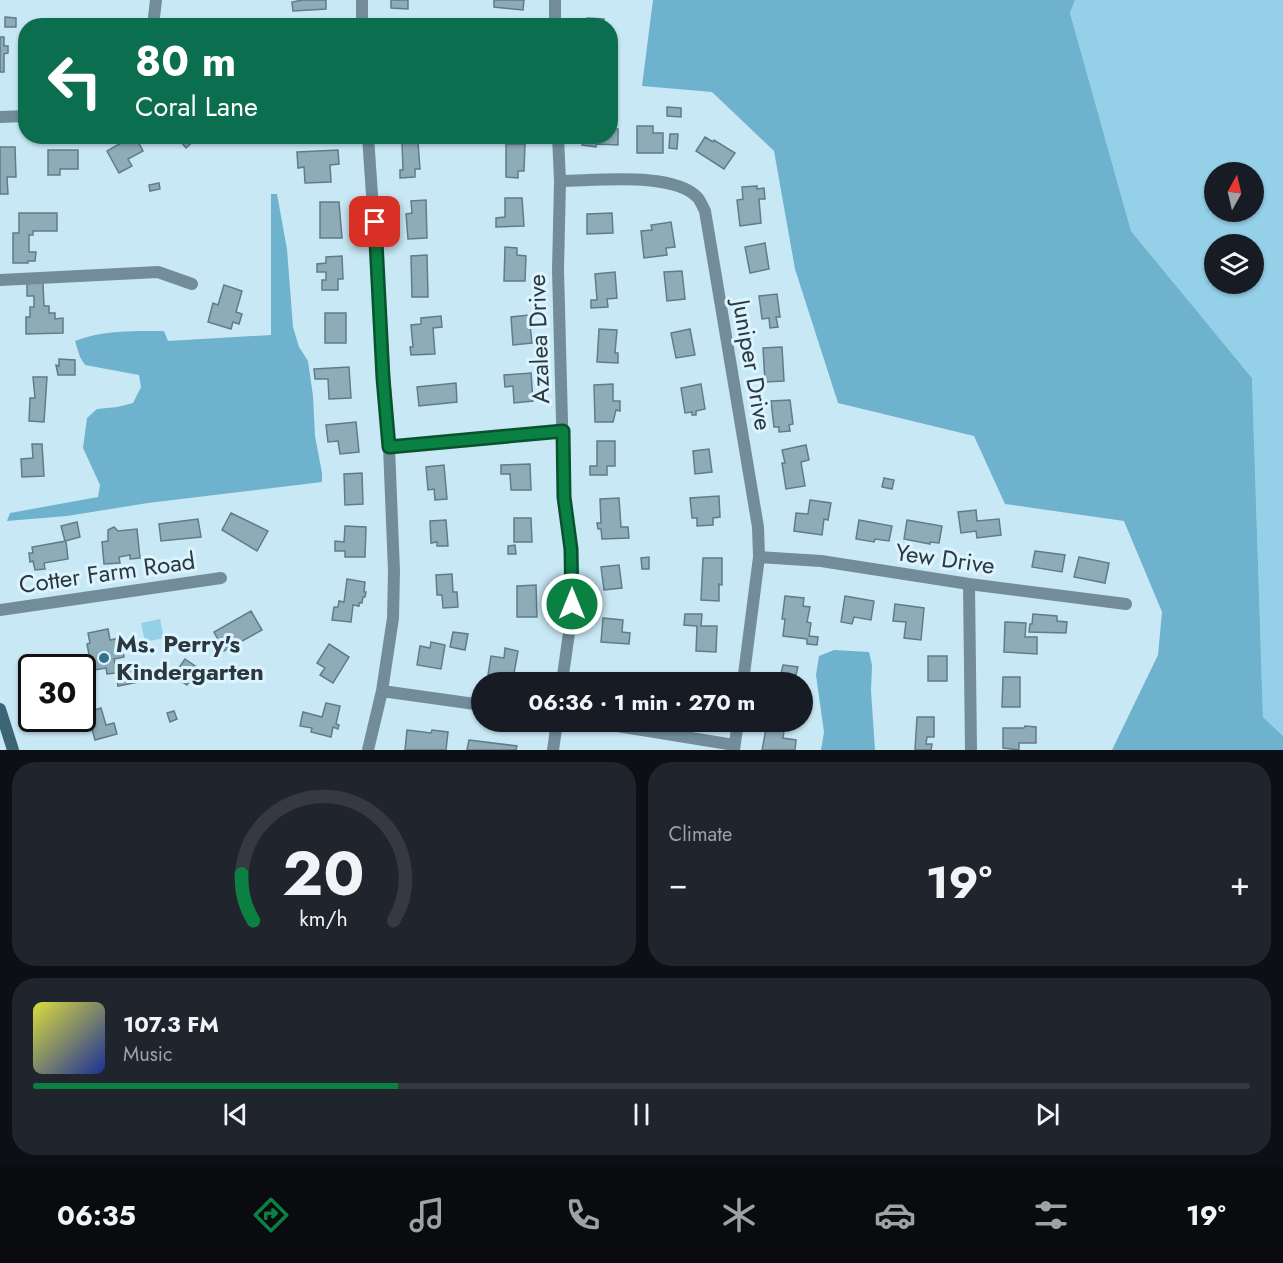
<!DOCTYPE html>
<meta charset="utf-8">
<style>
:root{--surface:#171b24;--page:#20242c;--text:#f1f3f6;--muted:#9ea1a6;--line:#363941;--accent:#0b8043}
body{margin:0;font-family:Jost,sans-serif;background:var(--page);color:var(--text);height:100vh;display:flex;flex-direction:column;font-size:22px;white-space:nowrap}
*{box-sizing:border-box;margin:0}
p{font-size:20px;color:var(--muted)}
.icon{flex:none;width:33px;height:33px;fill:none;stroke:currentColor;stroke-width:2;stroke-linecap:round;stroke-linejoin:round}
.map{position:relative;height:750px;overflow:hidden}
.drawer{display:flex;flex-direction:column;gap:12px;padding:12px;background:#0d0f14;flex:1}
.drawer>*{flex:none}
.banner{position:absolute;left:18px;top:18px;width:600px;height:126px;border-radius:24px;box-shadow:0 2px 4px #0004;background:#0b6e4f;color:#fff;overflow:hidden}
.needle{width:39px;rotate:8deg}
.fabs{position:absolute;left:1204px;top:162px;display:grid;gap:12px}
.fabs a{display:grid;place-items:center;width:60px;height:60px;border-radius:50%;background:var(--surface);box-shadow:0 2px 4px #0004;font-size:30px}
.speed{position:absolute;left:18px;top:654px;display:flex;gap:12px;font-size:30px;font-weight:700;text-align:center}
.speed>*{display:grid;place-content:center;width:78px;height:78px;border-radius:50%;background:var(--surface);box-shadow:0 2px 4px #0004;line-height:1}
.speed .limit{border:3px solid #111;border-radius:9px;background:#fff;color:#111}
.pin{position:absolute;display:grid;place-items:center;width:51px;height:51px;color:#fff;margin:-26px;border-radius:12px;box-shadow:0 3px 9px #0006}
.me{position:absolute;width:66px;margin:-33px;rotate:0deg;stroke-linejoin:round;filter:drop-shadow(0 0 4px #0008)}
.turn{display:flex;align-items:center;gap:21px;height:126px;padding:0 18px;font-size:27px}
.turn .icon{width:78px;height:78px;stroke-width:2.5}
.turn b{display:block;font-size:42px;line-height:51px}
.big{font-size:45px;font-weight:700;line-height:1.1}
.drawer .widget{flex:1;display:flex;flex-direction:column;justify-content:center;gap:9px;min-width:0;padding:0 21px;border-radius:24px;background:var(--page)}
.drawer .dial{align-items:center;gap:0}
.dial svg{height:156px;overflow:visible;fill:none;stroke:var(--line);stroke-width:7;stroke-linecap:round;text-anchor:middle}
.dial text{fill:var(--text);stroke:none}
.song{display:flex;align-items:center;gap:18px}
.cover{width:72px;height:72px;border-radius:9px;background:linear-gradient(135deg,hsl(60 70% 55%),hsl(230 70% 35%))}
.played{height:6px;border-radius:3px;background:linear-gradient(90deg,var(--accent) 30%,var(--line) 30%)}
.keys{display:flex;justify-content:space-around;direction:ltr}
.heat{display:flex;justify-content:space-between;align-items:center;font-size:33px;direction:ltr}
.drawer .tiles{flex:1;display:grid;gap:12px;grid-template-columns:1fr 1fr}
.widget:last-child{grid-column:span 2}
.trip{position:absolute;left:471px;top:672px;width:342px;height:60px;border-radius:30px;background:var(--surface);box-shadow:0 2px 4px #0004;font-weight:700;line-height:60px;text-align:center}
.tabs{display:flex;height:96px;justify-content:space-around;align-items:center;background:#090b0e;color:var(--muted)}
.tabs .icon{width:42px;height:42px}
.tabs .selected{color:var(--accent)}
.tabs b{font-size:27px;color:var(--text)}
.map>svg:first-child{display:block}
.green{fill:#95d0e9;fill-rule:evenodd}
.forest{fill:#6fb2cd}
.building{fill:#8eabb8;stroke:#5f7c88;stroke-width:1.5}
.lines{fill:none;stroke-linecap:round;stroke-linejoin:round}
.street{stroke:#728d99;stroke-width:12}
.secondary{stroke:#3b6475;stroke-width:12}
.route-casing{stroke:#07532c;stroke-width:15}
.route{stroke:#0b8043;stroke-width:10}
.poi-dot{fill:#357188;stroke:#dbf4ff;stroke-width:2}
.labels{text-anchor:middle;stroke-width:6;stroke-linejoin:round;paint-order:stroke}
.street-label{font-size:24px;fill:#2c383d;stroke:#dbf4ff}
.poi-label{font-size:24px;font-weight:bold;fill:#2c383d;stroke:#dbf4ff;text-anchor:start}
</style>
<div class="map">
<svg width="1283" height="750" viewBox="0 0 1283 750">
<rect width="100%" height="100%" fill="#c9e8f5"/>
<path class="green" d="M1075 0H1283V736L1263 717 1252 378 1131 231 1070 13ZM1215 172H1254V212H1215ZM1215 244H1254V284H1215Z
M160 619 164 638 145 642 141 623Z"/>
<path class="forest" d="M653 0H1075L1070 13 1131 231 1252 378 1263 717 1283 736V750H1112L1158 655 1162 612 1124 521 1005 504 974 436 838 403 795 269 774 151 712 92 642 86Z
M271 194H277L287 249 293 327 299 347 308 361 313 396 315 436 322 473V482L148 503 67 516 7 521 10 513 98 497 100 485 83 448 87 418 97 409 117 407 133 403 141 387 139 375 85 365 80 357 75 341C102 330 135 331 164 331L168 341 271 335Z
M834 650 869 652 872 665 871 691 875 750H821L824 732 816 675 819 656Z"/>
<path class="building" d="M303 0H326V9L293 11 292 2Z
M391 0H408V9L391 8Z
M494 0H524L523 10 494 7Z
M5 17 16 18V27H5Z
M587 18 604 19V26H586Z
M0 37H4V46H8V53L4 54V72H0Z
M667 107 681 108V117L667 116Z
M637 126H653V133H663V153H637Z
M610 129H618V145L596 144V147L582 145 583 136H610Z
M670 134H678L677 149 669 148Z
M133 136H135L143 151 128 159 132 166 119 173 107 151Z
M176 136H199L186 148Z
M705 137 713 142 714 140 735 153 724 169 696 151Z
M418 142 420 169H415V177L400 178V170H403L402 143Z
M506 144H525L524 171H518V178L506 177Z
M0 147H15L16 177H7L8 194H0Z
M48 150H78V169H60V175H48Z
M338 150 339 164 330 165 331 182 305 183 304 167 298 168 297 152Z
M159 183 160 189 150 191 149 185Z
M757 186V189L764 188 765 199H759L761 223 740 226 737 200 743 199 742 187Z
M505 198H522L524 226 496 227V218L505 217Z
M426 200 427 238 408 239 406 214 412 213 411 201Z
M320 202H339L342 238H320Z
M19 213H57V231H33V235H29V252H36L35 261H28V263H13V233H19Z
M612 213 613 233 587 234V214Z
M671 222 675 247 666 248 667 255 644 258 641 231 652 230 651 225Z
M765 243 769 269 750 273 745 247Z
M505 247 517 248V255L526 256 525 281H504Z
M427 255 428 297H412L411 256Z
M342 256 343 279H338V290H322V280H326V272H317V264L326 263V257Z
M682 271 685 299 667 301 664 272Z
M615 272 617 298 607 299 608 307 591 308V300H597L595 274Z
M27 283H43L44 306H49V313H55V319L63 318V333L26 334V317H30V307H34V296H27Z
M224 285 242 291 236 312 242 314 239 324 233 322 231 329 208 322 213 303 218 305Z
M777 294 780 317H776L778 327 770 328 769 318 762 319 759 296Z
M325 313H346V343H325Z
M529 315 532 343 513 345 511 317Z
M441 316 442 327 433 328 435 354 411 355 410 347H413L411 325 421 324V318Z
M599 329 617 330 615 353H618V363L597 362Z
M690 329 695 355 676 358 671 333Z
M782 347 784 381 765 382 763 348Z
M59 359 75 360V375H58L56 365 59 366Z
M349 367 351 398 329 399 328 379H315L314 369Z
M531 373 533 401 514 403 513 386 505 387 504 375Z
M33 377H47L44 422 29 421 30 398H35Z
M456 383 457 402 419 406 417 387Z
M613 384V401H620V411L616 410 613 422H595L594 385Z
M701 384 705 409 696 411V415H692V412L685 413 681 388Z
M790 400 793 424 789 425 790 431 779 432V427H774L771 401Z
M356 422 359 452 340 454 338 441 328 442 326 425Z
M597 441H615V466H607V475H590V466H597Z
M32 444H42L44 476 22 477 21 459 33 458Z
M806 445 809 460 801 462 805 486 786 489 782 463H785L782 450Z
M709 449 712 472 695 474 693 451Z
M530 464 531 490H511L510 474H501V465Z
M444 465 447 499 435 500 434 489 428 490 426 467Z
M362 473 363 504 345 505 344 474Z
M884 478 894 480 892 489 882 487Z
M719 496 720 517 713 518V525L697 526V518H692L690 498Z
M619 498 621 527H628L629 538 602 539 601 529H598L597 523H601L600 499Z
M810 500 831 503 828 520 824 519 822 535 794 531 796 513 808 514Z
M976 510 977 521 999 519 1001 535 977 538 976 531 961 533 958 512Z
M231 513 268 531 257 551 222 530Z
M514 518H531L532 542H514Z
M198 519 201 537 161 541 159 524Z
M446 520 448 546H437V542L431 543 430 521Z
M859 520 892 526 889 541 875 539 874 542 856 539Z
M907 520 942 526 939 543 930 542V544L904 539Z
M77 522 80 537 65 541 61 526Z
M345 526 366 527 365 557H345V551H335V541L344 542Z
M114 527 118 531 137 529 140 558 130 559V555L119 557 120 563 104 564 102 542 108 541V530Z
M66 541 68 559 44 563 45 569 35 570 33 561 30 562 29 553H33L32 547Z
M515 545 516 554H508V546Z
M1035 551 1065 555 1062 572 1032 567Z
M649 557V569H642L641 558Z
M1079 557 1109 563 1105 583 1074 577Z
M703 558H722V585L719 584V601L701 600Z
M619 565 622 588 604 590 601 567Z
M452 574 453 592H457L458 607 443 608 442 595H437L436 575Z
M347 579 365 582 364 592H366L365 597H363L362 603H359V606L353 605 351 622 332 620 334 607H338L339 601 344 602Z
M536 585 537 617H517V586Z
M785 596 804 598 803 606 810 607 807 622 811 623 809 636 818 637 817 645 807 644V639L783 636 785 619H782Z
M845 596 874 601 871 620 854 617 852 624 841 622Z
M895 604 924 608 921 640 904 638 906 622 893 621Z
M251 611 262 630 224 651 214 632Z
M685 614H702L701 626H717L716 652 696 651 697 626 684 625Z
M1033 614 1057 616V621L1067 622 1066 633 1029 632 1030 624H1032Z
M603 618 623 620 622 632 630 633 629 644 601 642Z
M1005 622 1026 623 1025 637H1037V654L1004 652Z
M108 629 110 640 120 638 124 657 114 659 116 668 137 665 139 682 118 686 116 673 107 674 106 668 95 670 93 659 90 660 87 644 90 643 88 633Z
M453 632 468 634 465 650 450 647Z
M431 642 445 645 441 669 417 665 420 646 430 648Z
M329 644 349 657 333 683 320 675 325 668 317 663Z
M505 648 518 651 513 679 488 675 491 656 504 658Z
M928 656H947V681H928Z
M185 659 198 668 187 685 173 676Z
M783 665 798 667 796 675H793L792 682H795H771L773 673 781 674Z
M619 676 644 679 643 682H595V679L618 682Z
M1003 677H1020V707H1002Z
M326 703 340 706 336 724 339 725 338 729 333 727 331 737 311 732 312 728 300 726 303 712 322 717Z
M101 708 106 725 114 723 117 734 95 740 92 729 82 731 79 718H82V714Z
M174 711 177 719 170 722 167 713Z
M917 717H934V737H927L926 744H932L931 750H915Z
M762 722H777L775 730 784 731 783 738 796 740 795 750H762L766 729 761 728Z
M1025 726 1036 727V743H1019V750L1003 748V728H1024Z
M407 730 431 733 432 730 448 732 446 750H405Z
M469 740 517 746 516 750H467Z"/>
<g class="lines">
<path class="street" d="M362 0V26
M153 26 156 0
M555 26V0
M0 117 26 116
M558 136 560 181 558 270 564 497 571 549 572 589 571 619 562 682
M560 181C594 181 674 171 698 198 701 202 703 207 705 211L758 527 759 557 743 682
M0 280 158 272 192 284
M389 447 563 431
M759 557 821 561 969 584 1126 604
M969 584 971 750
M0 610 221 578
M382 691 482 705
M593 722 734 745
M368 750 382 691 393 618 394 571 389 447 368 136
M553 750 557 722
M734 750 738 722"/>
<path class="secondary" d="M0 709 13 750"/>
</g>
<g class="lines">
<defs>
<path id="route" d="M375 222 383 378 389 447 563 431 564 497 571 549 572 604"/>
</defs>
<use href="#route" class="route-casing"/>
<use href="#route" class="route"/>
</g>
<circle class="poi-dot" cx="104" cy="658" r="6"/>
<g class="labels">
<g class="street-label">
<text transform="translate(539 339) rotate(-92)" y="8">Azalea Drive</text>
<text transform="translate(752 365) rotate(80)" y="8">Juniper Drive</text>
<text transform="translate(945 559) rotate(8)" y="8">Yew Drive</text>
<text transform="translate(107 573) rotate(-8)" y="8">Cotter Farm Road</text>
</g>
<g class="poi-label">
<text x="116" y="652">Ms. Perry's<tspan x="116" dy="28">Kindergarten</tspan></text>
</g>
</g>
</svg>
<div class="fabs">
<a><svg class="needle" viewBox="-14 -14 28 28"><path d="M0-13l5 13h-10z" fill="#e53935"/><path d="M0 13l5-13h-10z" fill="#9ea1a6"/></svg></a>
<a><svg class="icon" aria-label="layers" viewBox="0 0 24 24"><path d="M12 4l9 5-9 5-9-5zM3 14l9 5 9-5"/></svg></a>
</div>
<div class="speed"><div class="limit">30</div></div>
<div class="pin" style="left:375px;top:222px;background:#d93025"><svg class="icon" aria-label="arrive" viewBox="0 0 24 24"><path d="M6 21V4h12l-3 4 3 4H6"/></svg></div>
<svg class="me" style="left:572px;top:604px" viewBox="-20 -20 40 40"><circle r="17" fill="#0b8043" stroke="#fff" stroke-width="3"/><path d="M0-11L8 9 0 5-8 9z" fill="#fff"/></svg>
<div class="trip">06:36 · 1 min · 270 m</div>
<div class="banner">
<div class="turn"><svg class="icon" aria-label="left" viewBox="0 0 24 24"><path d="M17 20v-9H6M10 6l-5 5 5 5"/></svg><div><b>80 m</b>Coral Lane</div></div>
</div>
</div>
<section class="drawer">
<div class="tiles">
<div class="widget dial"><svg viewBox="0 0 100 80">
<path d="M14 69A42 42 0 1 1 86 69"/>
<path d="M14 69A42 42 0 0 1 8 45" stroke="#0b8043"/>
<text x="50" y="56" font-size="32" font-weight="700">20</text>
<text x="50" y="72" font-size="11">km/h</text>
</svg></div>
<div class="widget"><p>Climate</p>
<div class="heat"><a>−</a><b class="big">19°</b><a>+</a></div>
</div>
<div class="widget">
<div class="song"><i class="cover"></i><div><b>107.3 FM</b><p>Music</p></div></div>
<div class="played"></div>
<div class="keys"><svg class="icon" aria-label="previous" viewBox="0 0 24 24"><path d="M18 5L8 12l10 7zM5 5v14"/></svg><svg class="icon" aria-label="pause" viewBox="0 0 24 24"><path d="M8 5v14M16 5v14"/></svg><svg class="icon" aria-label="next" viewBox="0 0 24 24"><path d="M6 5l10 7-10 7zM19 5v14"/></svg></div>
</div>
</div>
</section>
<nav class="tabs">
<b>06:35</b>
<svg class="icon selected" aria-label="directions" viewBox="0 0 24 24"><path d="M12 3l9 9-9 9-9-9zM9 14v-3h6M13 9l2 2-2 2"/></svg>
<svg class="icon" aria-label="music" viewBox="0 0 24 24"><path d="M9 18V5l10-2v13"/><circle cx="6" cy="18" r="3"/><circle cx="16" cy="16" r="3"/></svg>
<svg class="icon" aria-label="phone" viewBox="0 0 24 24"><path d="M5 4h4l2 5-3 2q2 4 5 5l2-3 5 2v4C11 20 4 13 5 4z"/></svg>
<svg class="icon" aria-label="climate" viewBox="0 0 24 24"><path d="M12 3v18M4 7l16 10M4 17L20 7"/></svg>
<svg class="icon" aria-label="car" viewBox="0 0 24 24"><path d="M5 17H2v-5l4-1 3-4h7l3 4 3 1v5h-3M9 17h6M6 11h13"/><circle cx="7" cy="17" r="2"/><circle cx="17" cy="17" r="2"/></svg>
<svg class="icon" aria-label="filters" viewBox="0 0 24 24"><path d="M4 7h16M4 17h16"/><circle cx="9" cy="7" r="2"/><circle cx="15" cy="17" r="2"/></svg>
<b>19°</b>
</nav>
